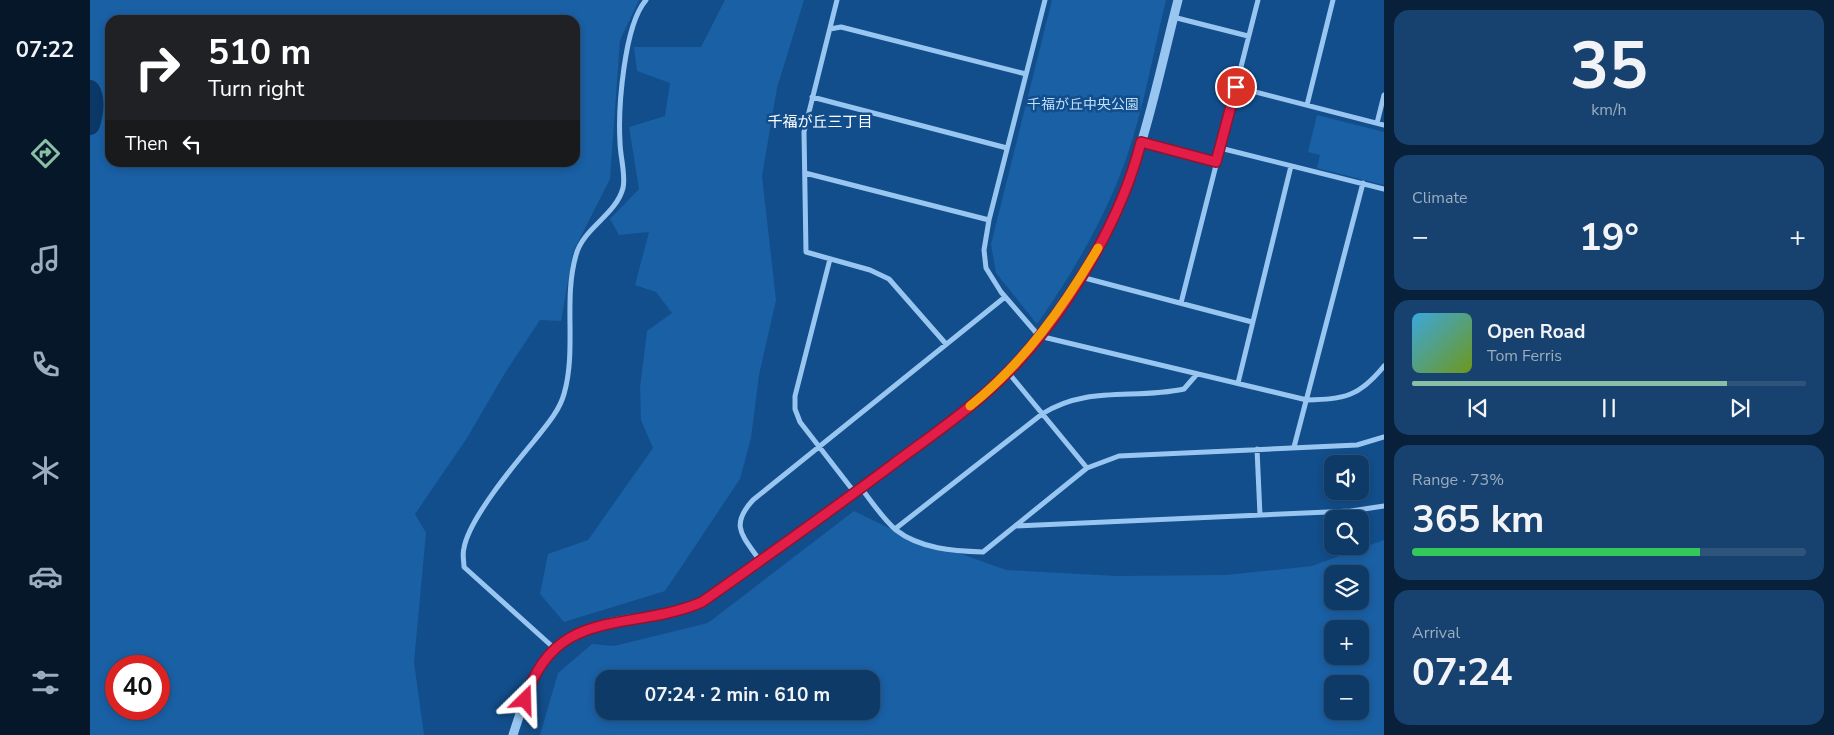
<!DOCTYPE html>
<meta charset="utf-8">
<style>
:root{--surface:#0e3a68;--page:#17416e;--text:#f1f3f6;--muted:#9badc0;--line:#2e547c;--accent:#8abfa5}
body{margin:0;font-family:"Nunito Sans","Noto Sans JP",sans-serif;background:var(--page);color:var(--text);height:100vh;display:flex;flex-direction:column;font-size:19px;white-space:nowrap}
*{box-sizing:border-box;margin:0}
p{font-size:16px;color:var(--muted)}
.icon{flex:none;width:28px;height:28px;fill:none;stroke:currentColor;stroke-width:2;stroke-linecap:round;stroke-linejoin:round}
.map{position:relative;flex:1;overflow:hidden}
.drawer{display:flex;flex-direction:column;gap:10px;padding:10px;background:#082039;width:450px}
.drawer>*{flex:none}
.hud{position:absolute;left:15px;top:15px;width:475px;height:152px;border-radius:15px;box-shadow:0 2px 8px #0003,0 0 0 1px var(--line);background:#202124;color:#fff;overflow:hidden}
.fabs{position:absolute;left:1234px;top:455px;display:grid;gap:10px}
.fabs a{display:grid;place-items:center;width:45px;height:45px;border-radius:10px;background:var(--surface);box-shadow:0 2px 8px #0003,0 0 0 1px var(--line);font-size:25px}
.speed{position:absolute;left:15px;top:655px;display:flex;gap:10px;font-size:25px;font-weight:700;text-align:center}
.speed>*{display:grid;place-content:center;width:65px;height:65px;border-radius:50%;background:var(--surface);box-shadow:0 2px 8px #0003,0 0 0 1px var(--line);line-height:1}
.speed .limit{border:8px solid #d22;background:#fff;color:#111}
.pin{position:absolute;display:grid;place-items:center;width:42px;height:42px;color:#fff;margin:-21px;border:2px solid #fff;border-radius:50%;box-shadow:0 1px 5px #0007}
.me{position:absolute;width:55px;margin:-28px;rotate:22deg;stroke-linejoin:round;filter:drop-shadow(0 0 4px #0008)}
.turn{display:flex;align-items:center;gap:18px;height:105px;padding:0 20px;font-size:22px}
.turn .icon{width:65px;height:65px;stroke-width:2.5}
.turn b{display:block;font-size:35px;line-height:42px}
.then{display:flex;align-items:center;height:48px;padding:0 20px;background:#0003;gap:10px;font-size:19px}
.big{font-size:38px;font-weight:700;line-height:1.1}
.drawer .card{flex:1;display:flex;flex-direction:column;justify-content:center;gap:8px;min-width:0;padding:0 18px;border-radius:15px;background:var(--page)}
.drawer .dial{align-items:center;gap:0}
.dial b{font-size:65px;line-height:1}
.song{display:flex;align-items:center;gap:15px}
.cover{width:60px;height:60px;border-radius:8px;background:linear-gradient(135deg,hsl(200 70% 55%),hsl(80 70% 35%))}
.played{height:5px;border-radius:2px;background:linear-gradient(90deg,var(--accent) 80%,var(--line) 80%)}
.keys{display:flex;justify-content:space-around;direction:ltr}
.heat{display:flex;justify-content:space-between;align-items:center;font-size:28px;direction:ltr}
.charge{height:8px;border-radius:4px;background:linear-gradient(90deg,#34c759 73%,var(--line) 0)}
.trip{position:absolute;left:505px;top:670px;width:285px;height:50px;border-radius:15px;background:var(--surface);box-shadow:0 2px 8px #0003,0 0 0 1px var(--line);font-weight:700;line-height:50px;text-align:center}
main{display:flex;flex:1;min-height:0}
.tab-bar{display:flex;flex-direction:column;width:90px;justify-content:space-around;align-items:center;background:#06172a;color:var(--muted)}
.tab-bar .icon{width:35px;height:35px}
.tab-bar .selected{color:var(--accent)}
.tab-bar b{font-size:22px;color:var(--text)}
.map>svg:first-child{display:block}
.green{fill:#1a60a5;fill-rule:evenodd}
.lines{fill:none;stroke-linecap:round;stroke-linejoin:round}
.river{stroke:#0b3867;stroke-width:20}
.minor{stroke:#99c6f1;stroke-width:5}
.tertiary{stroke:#99c6f1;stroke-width:9}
.route-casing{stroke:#92132f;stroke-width:12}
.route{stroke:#e11d48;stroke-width:9}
.slow{stroke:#f59e0b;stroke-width:9}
.labels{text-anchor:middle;stroke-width:5;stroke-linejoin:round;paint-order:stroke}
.park-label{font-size:14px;fill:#c0dffc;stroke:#124e8b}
.neighbourhood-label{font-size:15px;fill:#fff;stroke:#124e8b}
</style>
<main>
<nav class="tab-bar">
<b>07:22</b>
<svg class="icon selected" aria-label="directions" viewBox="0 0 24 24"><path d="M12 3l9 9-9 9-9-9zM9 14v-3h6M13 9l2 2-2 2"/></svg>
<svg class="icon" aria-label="music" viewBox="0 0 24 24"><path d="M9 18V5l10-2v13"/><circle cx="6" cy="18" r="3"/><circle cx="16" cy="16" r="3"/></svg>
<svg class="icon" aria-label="phone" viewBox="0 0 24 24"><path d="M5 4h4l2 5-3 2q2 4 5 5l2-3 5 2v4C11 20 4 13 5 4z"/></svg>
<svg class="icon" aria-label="climate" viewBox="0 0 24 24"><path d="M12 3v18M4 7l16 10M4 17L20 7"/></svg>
<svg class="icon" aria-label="car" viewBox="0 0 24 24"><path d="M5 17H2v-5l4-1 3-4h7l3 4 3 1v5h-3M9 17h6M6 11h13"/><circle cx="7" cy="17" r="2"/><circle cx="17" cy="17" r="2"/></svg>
<svg class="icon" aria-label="filters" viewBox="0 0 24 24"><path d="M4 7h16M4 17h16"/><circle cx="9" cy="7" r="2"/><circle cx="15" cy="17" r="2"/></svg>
</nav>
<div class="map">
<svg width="1294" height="735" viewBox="0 0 1294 735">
<rect width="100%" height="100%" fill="#124e8b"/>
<path class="green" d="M0 0H549L530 40 520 179 483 252 471 321 450 320 415 373 377 438 325 514 336 533 324 662 334 735H0ZM20 20H485V162H20ZM26 666H69V709H26Z
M635 0H714L687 88 672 176 686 300 669 375 661 438 650 479 575 591 474 622 450 594 458 554 498 540 563 448 551 420 550 387 557 331 582 313 566 292 545 285 559 232 529 235 520 219 549 189 539 127 575 116 580 83 547 71 544 47H611Z
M962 0H1076C1063 53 1054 108 1036 159 1015 218 983 273 947 324L906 273 901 244Z
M1227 115 1294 132V185L1227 168 1230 155 1218 152Z
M764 511 799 528 916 570 1027 576 1136 575 1222 566 1294 540V735H450L468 673 502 644 524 646 618 623ZM1242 574H1270V601H1242ZM1242 629H1270V656H1242ZM514 679H781V711H514ZM1242 684H1270V711H1242Z"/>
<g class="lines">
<path class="river" d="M0 90C6 100 3 115 0 125"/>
<path class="minor" d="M747 0 714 132 716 252 780 270 799 279 856 344
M955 0 899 220 894 250 896 268 911 292 949 336 1217 400C1254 399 1269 397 1294 366
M1083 17 1158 36
M740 29 751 27 936 74
M1146 87 1294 125
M722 97 917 148
M1217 105 1243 0
M1287 123 1294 95
M1051 142 1127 162
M1130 148 1294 189
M715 173 899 220
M740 259 705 396V409L710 422 765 493
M991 277 1162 322
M1091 303 1168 0
M917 371 997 468
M1148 383 1201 166
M1204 447 1273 183
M1167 449 1170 515
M771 488C782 502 793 519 806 530 830 549 864 551 893 552L997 468 1029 456 1267 445 1294 437
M925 526 1261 511 1294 506
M805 529 952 414C998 385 1044 400 1094 389L1107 374
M670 561C653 536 639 526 663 500L915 297
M464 648 374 567C374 561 372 554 374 548 379 519 424 465 444 441 455 427 469 412 474 394 487 349 473 300 486 255 493 228 526 215 533 188 536 175 530 156 530 142 528 108 534 25 556 0"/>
<path class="tertiary" d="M423 735C445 667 456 632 534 620 560 616 587 613 612 602 676 557 740 511 804 464 835 440 870 417 899 390 944 349 983 295 1012 241 1052 166 1067 81 1088 0"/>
</g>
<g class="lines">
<defs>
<path id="route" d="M435 700C465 604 540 633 612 602 676 557 739 512 802 465 834 441 868 418 898 391 965 332 1029 229 1051 142L1126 162 1146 87"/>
</defs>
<use href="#route" class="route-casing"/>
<use href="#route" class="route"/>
<path class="slow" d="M880 406C934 363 974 306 1008 248"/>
</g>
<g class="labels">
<g class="park-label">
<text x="993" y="109">千福が丘中央公園</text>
</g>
<g class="neighbourhood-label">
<text x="730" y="127">千福が丘三丁目</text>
</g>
</g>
</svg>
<div class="fabs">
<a><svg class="icon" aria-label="sound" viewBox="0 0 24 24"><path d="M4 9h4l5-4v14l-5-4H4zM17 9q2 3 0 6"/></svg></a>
<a><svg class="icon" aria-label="search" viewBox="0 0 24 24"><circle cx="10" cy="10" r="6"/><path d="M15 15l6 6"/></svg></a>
<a><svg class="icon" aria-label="layers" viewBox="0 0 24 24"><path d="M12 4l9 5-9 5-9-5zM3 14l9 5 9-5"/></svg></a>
<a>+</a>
<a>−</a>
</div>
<div class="speed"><div class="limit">40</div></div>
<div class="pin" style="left:1146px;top:87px;background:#d93025"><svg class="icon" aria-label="arrive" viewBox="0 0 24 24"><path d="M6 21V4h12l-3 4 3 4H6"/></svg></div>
<svg class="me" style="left:435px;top:700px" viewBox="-20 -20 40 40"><path d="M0-17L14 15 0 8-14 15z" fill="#e11d48" stroke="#fff" stroke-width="4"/></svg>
<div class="trip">07:24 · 2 min · 610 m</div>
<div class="hud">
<div class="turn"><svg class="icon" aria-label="right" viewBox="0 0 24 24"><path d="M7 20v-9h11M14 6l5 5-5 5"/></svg><div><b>510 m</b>Turn right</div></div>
<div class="then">Then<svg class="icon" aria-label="left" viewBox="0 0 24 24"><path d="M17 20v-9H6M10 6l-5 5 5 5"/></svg></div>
</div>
</div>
<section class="drawer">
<div class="card dial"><b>35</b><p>km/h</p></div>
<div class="card"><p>Climate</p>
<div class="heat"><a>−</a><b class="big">19°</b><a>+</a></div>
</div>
<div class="card">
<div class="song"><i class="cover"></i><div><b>Open Road</b><p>Tom Ferris</p></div></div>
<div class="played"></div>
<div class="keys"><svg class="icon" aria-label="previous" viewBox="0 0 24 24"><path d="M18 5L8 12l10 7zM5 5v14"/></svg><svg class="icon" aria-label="pause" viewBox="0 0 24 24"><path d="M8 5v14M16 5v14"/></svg><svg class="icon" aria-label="next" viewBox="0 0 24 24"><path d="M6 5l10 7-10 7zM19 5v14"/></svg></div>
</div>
<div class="card"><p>Range · 73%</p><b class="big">365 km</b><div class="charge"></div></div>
<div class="card"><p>Arrival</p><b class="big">07:24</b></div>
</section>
</main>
